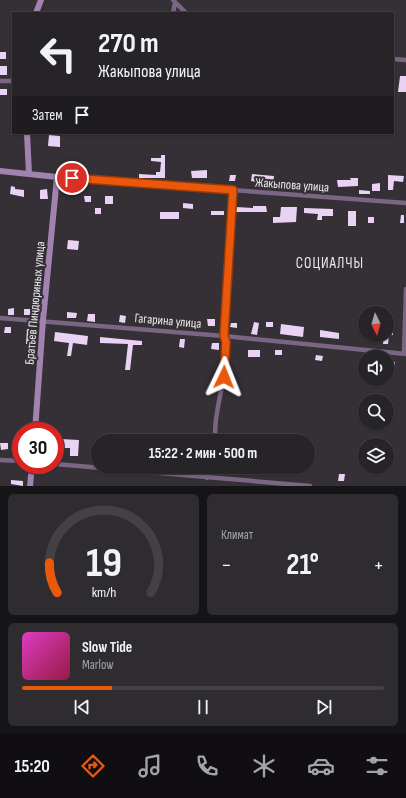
<!DOCTYPE html>
<html lang="ru">
<meta charset="utf-8">
<style>
:root{--surface:#272428;--page:#2f2c30;--text:#f1f3f6;--muted:#a4a4a8;--line:#434145;--accent:#ea580c}
body{margin:0;font-family:"Sofia Sans Condensed",sans-serif;background:var(--page);color:var(--text);height:100vh;display:flex;flex-direction:column;font-size:15px;white-space:nowrap}
*{box-sizing:border-box;margin:0}
p{font-size:13px;color:var(--muted)}
.icon{flex:none;width:22px;height:22px;fill:none;stroke:currentColor;stroke-width:2;stroke-linecap:round;stroke-linejoin:round}
.map{position:relative;height:486px;overflow:hidden}
.details{display:flex;flex-direction:column;gap:8px;padding:8px;background:#151416;flex:1}
.details>*{flex:none}
.top-card{position:absolute;left:12px;top:12px;width:382px;height:122px;border-radius:0px;box-shadow:0 1px 3px #0004,0 0 0 1px var(--line);background:#272428;color:var(--text);overflow:hidden}
.needle{width:26px;rotate:175deg}
.fabs{position:absolute;left:358px;top:306px;display:grid;gap:8px}
.fabs a{display:grid;place-items:center;width:36px;height:36px;border-radius:50%;background:var(--surface);box-shadow:0 1px 3px #0004,0 0 0 1px var(--line);font-size:20px}
.speed{position:absolute;left:12px;top:422px;display:flex;gap:8px;font-size:20px;font-weight:700;text-align:center}
.speed>*{display:grid;place-content:center;width:52px;height:52px;border-radius:50%;background:var(--surface);box-shadow:0 1px 3px #0004,0 0 0 1px var(--line);line-height:1}
.speed .limit{border:6px solid #d22;background:#fff;color:#111}
.pin{position:absolute;display:grid;place-items:center;width:34px;height:34px;color:#fff;margin:-17px;border:2px solid #fff;border-radius:50%;box-shadow:0 1px 4px #0007}
.me{position:absolute;width:44px;margin:-22px;rotate:2deg;stroke-linejoin:round;filter:drop-shadow(0 0 3px #0008)}
.turn{display:flex;align-items:center;gap:14px;height:84px;padding:0 20px;font-size:18px}
.turn .icon{width:52px;height:52px;stroke-width:2.5}
.turn b{display:block;font-size:28px;line-height:34px}
.then{display:flex;align-items:center;height:38px;padding:0 20px;background:#0003;gap:8px;font-size:15px}
.big{font-size:30px;font-weight:700;line-height:1.1}
.details .widget{flex:1;display:flex;flex-direction:column;justify-content:center;gap:6px;min-width:0;padding:0 14px;border-radius:6px;background:var(--page)}
.details .dial{align-items:center;gap:0}
.dial svg{height:104px;overflow:visible;fill:none;stroke:var(--line);stroke-width:7;stroke-linecap:round;text-anchor:middle}
.dial text{fill:var(--text);stroke:none}
.song{display:flex;align-items:center;gap:12px}
.cover{width:48px;height:48px;border-radius:6px;background:linear-gradient(135deg,hsl(310 70% 55%),hsl(340 70% 35%))}
.played{height:4px;border-radius:2px;background:linear-gradient(90deg,var(--accent) 25%,var(--line) 25%)}
.keys{display:flex;justify-content:space-around;direction:ltr}
.heat{display:flex;justify-content:space-between;align-items:center;font-size:22px;direction:ltr}
.details .tiles{flex:1;display:grid;gap:8px;grid-template-columns:1fr 1fr}
.widget:last-child{grid-column:span 2}
.trip{position:absolute;left:91px;top:434px;width:224px;height:40px;border-radius:20px;background:var(--surface);box-shadow:0 1px 3px #0004,0 0 0 1px var(--line);font-weight:700;line-height:40px;text-align:center}
.tab-bar{display:flex;height:64px;justify-content:space-around;align-items:center;background:#100e10;color:var(--muted)}
.tab-bar .icon{width:28px;height:28px}
.tab-bar .active{color:var(--accent)}
.tab-bar b{font-size:18px;color:var(--text)}
.map>svg:first-child{display:block}
.building{fill:#ead2f5}
.lines{fill:none;stroke-linecap:round;stroke-linejoin:round}
.street{stroke:#7a6683;stroke-width:4.5}
.secondary{stroke:#a282b1;stroke-width:6}
.route-casing{stroke:#983908;stroke-width:10}
.route{stroke:#ea580c;stroke-width:7}
.labels{text-anchor:middle;stroke-width:4;stroke-linejoin:round;paint-order:stroke}
.street-label{font-size:13px;fill:#ebe8ec;stroke:#343036}
.quarter-label{font-size:15px;letter-spacing:1px;fill:#ebe8ec;stroke:#343036}
</style>
<div class="map">
<svg width="406" height="486" viewBox="0 0 406 486">
<rect width="100%" height="100%" fill="#343036"/>
<path class="building" d="M0 52H6V59H0Z
M0 66H7V75H0Z
M400 76H406V92H398Z
M0 89H7V95H0Z
M49 135 60 136V147L48 146Z
M161 155H165V178H139V174L156 175V172H160L161 162 151 161V158H161Z
M207 170V178H192L191 171Z
M252 174 274 176 273 188H266V184L251 181Z
M230 175H236L235 181H229Z
M388 175 404 176 403 182 394 181 393 190H388Z
M350 178H358V186L338 187 337 180H351Z
M380 183V191H372V184Z
M11 186 15 187V189L24 190V197L10 194Z
M47 189 48 199H40V190Z
M359 190 370 191V194H359Z
M84 196H91V202H85Z
M105 196H113V204H105Z
M183 203 193 204V209L183 208Z
M253 206H266L267 212H236V207L253 208Z
M281 207H297L296 222 273 223V217H280Z
M95 208H101V214H95Z
M304 208 333 209V216H322V220H317L318 214 304 213Z
M211 211H224V215H211Z
M348 211H356V226H348Z
M160 212H179V219H160Z
M401 215H404V223H400Z
M368 217H374V223H368Z
M68 240 79 241 78 250 67 249Z
M14 308V315H8V309Z
M24 309H31V315H24Z
M67 312 77 313 76 318H67Z
M88 314H95V322L87 321Z
M120 315 126 316 125 323 119 322Z
M148 318H155L154 324H148Z
M207 319H215V326H208Z
M183 321H191V326H184Z
M254 322 259 323 257 335 251 334Z
M266 322H273V327H266Z
M231 323H237V328L230 327Z
M281 324 304 327 303 337 280 334Z
M5 327H11V333H4Z
M387 327 393 328V335H389L388 344H383L384 335H387Z
M27 329H34L33 344H26Z
M320 330 339 333V339L320 337Z
M55 332 88 336 87 345 73 343 71 356H67L69 343 54 341Z
M100 337 142 341V345H133L130 370H125L128 344 100 343Z
M180 339H185L184 348 179 347Z
M212 343H219V350L211 349Z
M248 350H260V357H248Z
M275 350H282V355H275Z
M316 355 323 356 322 361 315 360Z
M388 361 395 362 394 367H387Z
M61 439 79 440 78 456H70V448H60Z
M0 443H8V449L1 450Z
M242 467H261L260 472 242 469Z
M290 467V475H282V468Z
M339 474H345L344 481H338Z
M11 480 23 481V486L11 484Z"/>
<g class="lines">
<path class="street" d="M173 0 186 13
M173 13 175 3
M393 59 406 60
M0 81H13
M57 177 406 203
M0 318 224 336 406 354
M404 353 406 289
M215 441C215 432 215 422 217 413 220 390 231 359 224 336L233 190
M0 460 21 461
M55 464 310 486
M207 478 213 467"/>
<path class="secondary" d="M36 13 41 0
M27 133 29 174
M0 171 57 177 43 320 35 431
M30 486 32 465"/>
</g>
<g class="lines">
<defs>
<path id="route" d="M72 178 233 190 224 336 226 342 224 377"/>
</defs>
<use href="#route" class="route-casing"/>
<use href="#route" class="route"/>
</g>
<g class="labels">
<g class="street-label">
<text transform="translate(292 184) rotate(4)" y="5">Жакыпова улица</text>
<text transform="translate(34 303) rotate(-85)" y="5">Братьев Пиндюриных улица</text>
<text transform="translate(168 320) rotate(5)" y="5">Гагарина улица</text>
</g>
<g class="quarter-label">
<text x="330" y="268">СОЦИАЛЧЫ</text>
</g>
</g>
</svg>
<div class="fabs">
<a><svg class="needle" viewBox="-14 -14 28 28"><path d="M0-13l5 13h-10z" fill="#e53935"/><path d="M0 13l5-13h-10z" fill="#a4a4a8"/></svg></a>
<a><svg class="icon" aria-label="sound" viewBox="0 0 24 24"><path d="M4 9h4l5-4v14l-5-4H4zM17 9q2 3 0 6"/></svg></a>
<a><svg class="icon" aria-label="search" viewBox="0 0 24 24"><circle cx="10" cy="10" r="6"/><path d="M15 15l6 6"/></svg></a>
<a><svg class="icon" aria-label="layers" viewBox="0 0 24 24"><path d="M12 4l9 5-9 5-9-5zM3 14l9 5 9-5"/></svg></a>
</div>
<div class="speed"><div class="limit">30</div></div>
<div class="pin" style="left:72px;top:178px;background:#d93025"><svg class="icon" aria-label="arrive" viewBox="0 0 24 24"><path d="M6 21V4h12l-3 4 3 4H6"/></svg></div>
<svg class="me" style="left:224px;top:377px" viewBox="-20 -20 40 40"><path d="M0-17L14 15 0 8-14 15z" fill="#ea580c" stroke="#fff" stroke-width="4"/></svg>
<div class="trip">15:22 · 2 мин · 500 m</div>
<div class="top-card">
<div class="turn"><svg class="icon" aria-label="left" viewBox="0 0 24 24"><path d="M17 20v-9H6M10 6l-5 5 5 5"/></svg><div><b>270 m</b>Жакыпова улица</div></div>
<div class="then">Затем<svg class="icon" aria-label="arrive" viewBox="0 0 24 24"><path d="M6 21V4h12l-3 4 3 4H6"/></svg></div>
</div>
</div>
<section class="details">
<div class="tiles">
<div class="widget dial"><svg viewBox="0 0 100 80">
<path d="M14 69A42 42 0 1 1 86 69"/>
<path d="M14 69A42 42 0 0 1 8 46" stroke="#ea580c"/>
<text x="50" y="56" font-size="32" font-weight="700">19</text>
<text x="50" y="72" font-size="11">km/h</text>
</svg></div>
<div class="widget"><p>Климат</p>
<div class="heat"><a>−</a><b class="big">21°</b><a>+</a></div>
</div>
<div class="widget">
<div class="song"><i class="cover"></i><div><b>Slow Tide</b><p>Marlow</p></div></div>
<div class="played"></div>
<div class="keys"><svg class="icon" aria-label="previous" viewBox="0 0 24 24"><path d="M18 5L8 12l10 7zM5 5v14"/></svg><svg class="icon" aria-label="pause" viewBox="0 0 24 24"><path d="M8 5v14M16 5v14"/></svg><svg class="icon" aria-label="next" viewBox="0 0 24 24"><path d="M6 5l10 7-10 7zM19 5v14"/></svg></div>
</div>
</div>
</section>
<nav class="tab-bar">
<b>15:20</b>
<svg class="icon active" aria-label="directions" viewBox="0 0 24 24"><path d="M12 3l9 9-9 9-9-9zM9 14v-3h6M13 9l2 2-2 2"/></svg>
<svg class="icon" aria-label="music" viewBox="0 0 24 24"><path d="M9 18V5l10-2v13"/><circle cx="6" cy="18" r="3"/><circle cx="16" cy="16" r="3"/></svg>
<svg class="icon" aria-label="phone" viewBox="0 0 24 24"><path d="M5 4h4l2 5-3 2q2 4 5 5l2-3 5 2v4C11 20 4 13 5 4z"/></svg>
<svg class="icon" aria-label="climate" viewBox="0 0 24 24"><path d="M12 3v18M4 7l16 10M4 17L20 7"/></svg>
<svg class="icon" aria-label="car" viewBox="0 0 24 24"><path d="M5 17H2v-5l4-1 3-4h7l3 4 3 1v5h-3M9 17h6M6 11h13"/><circle cx="7" cy="17" r="2"/><circle cx="17" cy="17" r="2"/></svg>
<svg class="icon" aria-label="filters" viewBox="0 0 24 24"><path d="M4 7h16M4 17h16"/><circle cx="9" cy="7" r="2"/><circle cx="15" cy="17" r="2"/></svg>
</nav>
